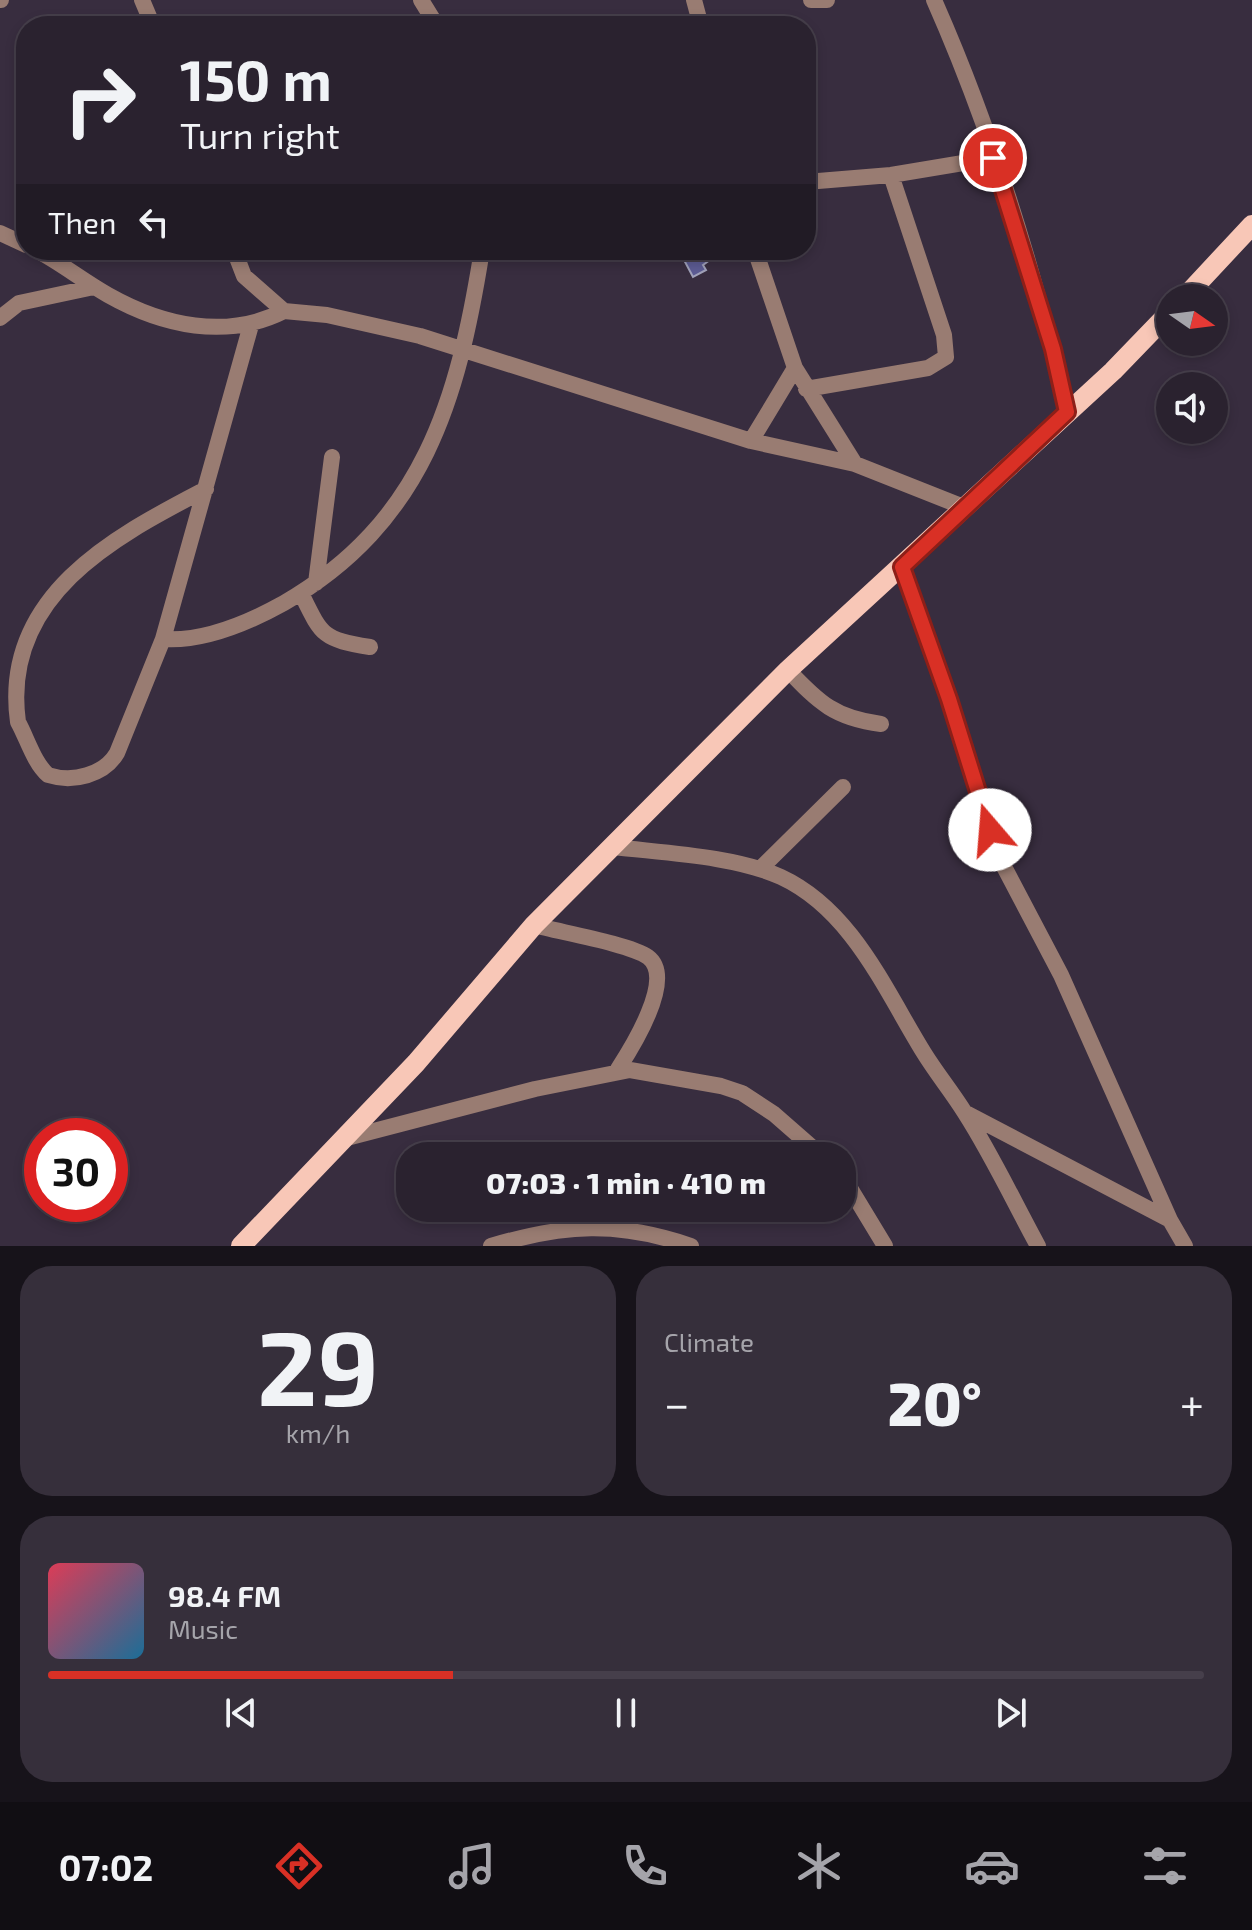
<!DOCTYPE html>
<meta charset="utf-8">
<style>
:root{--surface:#2a222f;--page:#362f3b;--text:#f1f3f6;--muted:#a5a4aa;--line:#463f4b;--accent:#d93025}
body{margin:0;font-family:"Exo 2",sans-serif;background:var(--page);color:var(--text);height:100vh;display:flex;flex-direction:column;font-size:30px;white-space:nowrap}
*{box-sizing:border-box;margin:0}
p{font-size:26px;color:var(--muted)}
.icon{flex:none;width:44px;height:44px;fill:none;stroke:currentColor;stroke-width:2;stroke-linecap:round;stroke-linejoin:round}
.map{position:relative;height:1246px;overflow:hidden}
.side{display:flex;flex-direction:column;gap:20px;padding:20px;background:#17131a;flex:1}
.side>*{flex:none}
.hud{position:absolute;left:16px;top:16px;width:800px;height:244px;border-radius:32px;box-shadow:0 4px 12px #0003,0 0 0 2px var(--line);background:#2a222f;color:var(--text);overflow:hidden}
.needle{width:52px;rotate:104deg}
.buttons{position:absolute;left:1156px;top:284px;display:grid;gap:16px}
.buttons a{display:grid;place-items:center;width:72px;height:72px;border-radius:50%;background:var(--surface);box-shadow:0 4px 12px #0003,0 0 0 2px var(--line);font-size:40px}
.speed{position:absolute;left:24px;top:1118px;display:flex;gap:16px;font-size:40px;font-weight:700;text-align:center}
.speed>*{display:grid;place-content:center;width:104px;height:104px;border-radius:50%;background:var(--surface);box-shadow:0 4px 12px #0003,0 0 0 2px var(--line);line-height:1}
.speed .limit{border:12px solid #d22;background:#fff;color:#111}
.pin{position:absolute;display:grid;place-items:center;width:68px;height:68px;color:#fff;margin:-34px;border:4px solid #fff;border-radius:50%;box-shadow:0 2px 8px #0007}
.me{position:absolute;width:88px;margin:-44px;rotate:342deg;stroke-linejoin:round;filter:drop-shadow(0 0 6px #0008)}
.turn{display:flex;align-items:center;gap:28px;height:168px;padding:0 32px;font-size:36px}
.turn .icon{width:104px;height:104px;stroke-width:2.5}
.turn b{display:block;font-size:56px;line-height:68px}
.then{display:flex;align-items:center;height:76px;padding:0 32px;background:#0003;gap:16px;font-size:30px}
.big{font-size:60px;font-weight:800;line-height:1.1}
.side .tile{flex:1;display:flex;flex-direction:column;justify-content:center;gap:12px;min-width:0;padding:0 28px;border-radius:32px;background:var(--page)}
.side .dial{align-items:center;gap:0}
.dial b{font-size:104px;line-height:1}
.song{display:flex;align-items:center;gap:24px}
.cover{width:96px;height:96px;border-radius:12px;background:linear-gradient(135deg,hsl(350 70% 55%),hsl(200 70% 35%))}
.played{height:8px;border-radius:4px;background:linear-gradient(90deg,var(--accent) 35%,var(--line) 35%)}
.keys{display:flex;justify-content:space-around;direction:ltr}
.heat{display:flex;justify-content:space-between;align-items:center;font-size:44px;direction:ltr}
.side .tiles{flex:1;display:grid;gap:20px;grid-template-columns:1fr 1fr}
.tile:last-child{grid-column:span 2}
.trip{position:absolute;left:396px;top:1142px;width:460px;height:80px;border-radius:32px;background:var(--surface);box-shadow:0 4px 12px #0003,0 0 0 2px var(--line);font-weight:800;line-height:80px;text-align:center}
.tab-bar{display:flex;height:128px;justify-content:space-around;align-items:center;background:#110e13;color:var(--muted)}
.tab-bar .icon{width:56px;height:56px}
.tab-bar .selected{color:var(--accent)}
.tab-bar b{font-size:36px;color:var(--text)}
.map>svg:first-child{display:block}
.building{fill:#5d5c94;stroke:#a1a2ba;stroke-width:2}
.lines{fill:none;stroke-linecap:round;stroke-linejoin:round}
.minor{stroke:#997c72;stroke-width:16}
.major{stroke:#f8c7b7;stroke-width:20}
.route-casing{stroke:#8d1f18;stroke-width:20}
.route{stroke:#d93025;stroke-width:14}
</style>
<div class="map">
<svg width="1252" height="1246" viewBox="0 0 1252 1246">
<rect width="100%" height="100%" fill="#382d3f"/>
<path class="building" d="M705 250 710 260 703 265 706 270 693 277 684 260Z"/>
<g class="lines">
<path class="minor" d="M0 0H1
M142 0 153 26
M421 0 437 26
M694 0 701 26
M811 0H827
M934 0C992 131 1035 273 1067 412
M806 182 891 175 993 158
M0 233 26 245
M36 250C61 263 83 281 108 295 163 326 226 340 284 311
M234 250 244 276 284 311 327 315 420 336 751 441 855 464 966 508
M755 250 795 368 855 464
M0 318 19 303 94 287
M806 389 928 368 946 357 944 335 891 175
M751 441 795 368
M206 489C120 534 0 594 18 722 27 738 34 763 48 775 73 783 104 775 117 753L163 639 251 325
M902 567 949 699 1001 861 1061 975 1170 1220 1185 1246
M316 583 332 457
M301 593C322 636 322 639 370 647
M163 639C204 642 248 623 284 603 424 522 458 400 482 250
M788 670C819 703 835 718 881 724
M614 847C664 853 735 856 781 877 852 910 885 990 924 1053 937 1074 952 1092 965 1113 992 1155 1014 1202 1038 1246
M760 869 843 787
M534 925C559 932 630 944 648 957 676 978 631 1049 618 1069
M966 1113 1170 1220
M343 1139 535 1089 630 1070 721 1086 742 1093 774 1114 822 1156
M842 1175 885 1246
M491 1246C564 1224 618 1221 691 1246"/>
<path class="major" d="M1184 298 1252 225
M241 1246 416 1063 534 925 788 670 1113 371 1170 312"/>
</g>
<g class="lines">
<defs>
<path id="route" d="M990 830 949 699 902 567 1067 412 1053 349 993 158"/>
</defs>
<use href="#route" class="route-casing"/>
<use href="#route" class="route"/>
</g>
</svg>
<div class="buttons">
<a><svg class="needle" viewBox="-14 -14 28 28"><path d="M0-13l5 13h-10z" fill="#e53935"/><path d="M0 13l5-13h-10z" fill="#a5a4aa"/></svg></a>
<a><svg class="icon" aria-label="sound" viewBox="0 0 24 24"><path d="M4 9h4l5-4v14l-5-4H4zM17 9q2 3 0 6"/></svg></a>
</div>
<div class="speed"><div class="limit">30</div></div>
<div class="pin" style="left:993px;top:158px;background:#d93025"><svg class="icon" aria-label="arrive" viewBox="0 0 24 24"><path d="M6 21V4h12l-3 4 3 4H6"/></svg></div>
<svg class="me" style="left:990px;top:830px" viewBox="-20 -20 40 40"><circle r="19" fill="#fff"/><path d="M0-13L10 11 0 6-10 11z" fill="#d93025"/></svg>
<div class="trip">07:03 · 1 min · 410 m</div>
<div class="hud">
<div class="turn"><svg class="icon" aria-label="right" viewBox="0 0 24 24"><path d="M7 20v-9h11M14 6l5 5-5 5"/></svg><div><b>150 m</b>Turn right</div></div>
<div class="then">Then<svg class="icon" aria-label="left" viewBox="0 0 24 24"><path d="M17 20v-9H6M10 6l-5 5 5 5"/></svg></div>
</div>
</div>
<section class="side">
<div class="tiles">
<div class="tile dial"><b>29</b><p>km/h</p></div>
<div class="tile"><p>Climate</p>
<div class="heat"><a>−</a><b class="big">20°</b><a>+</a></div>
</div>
<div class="tile">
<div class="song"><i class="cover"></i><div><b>98.4 FM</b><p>Music</p></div></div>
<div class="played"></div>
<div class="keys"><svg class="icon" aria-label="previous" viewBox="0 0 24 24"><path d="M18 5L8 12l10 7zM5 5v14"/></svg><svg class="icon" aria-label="pause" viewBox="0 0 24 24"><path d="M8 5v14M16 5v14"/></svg><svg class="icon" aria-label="next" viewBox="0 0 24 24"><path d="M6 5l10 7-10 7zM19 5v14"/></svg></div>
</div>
</div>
</section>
<nav class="tab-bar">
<b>07:02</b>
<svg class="icon selected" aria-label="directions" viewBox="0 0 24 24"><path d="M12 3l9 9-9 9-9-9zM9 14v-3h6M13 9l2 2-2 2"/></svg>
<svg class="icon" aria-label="music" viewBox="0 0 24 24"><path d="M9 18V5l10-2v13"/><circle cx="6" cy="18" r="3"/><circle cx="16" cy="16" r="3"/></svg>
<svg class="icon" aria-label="phone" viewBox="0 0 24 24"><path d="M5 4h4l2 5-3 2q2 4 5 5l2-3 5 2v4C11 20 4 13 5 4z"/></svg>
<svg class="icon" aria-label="climate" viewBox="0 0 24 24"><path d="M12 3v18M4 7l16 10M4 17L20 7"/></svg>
<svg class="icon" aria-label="car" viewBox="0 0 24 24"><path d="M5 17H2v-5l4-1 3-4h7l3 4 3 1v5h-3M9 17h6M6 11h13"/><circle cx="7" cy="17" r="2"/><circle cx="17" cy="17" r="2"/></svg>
<svg class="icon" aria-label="filters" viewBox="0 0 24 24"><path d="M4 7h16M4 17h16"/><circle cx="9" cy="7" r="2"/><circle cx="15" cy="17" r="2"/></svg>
</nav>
